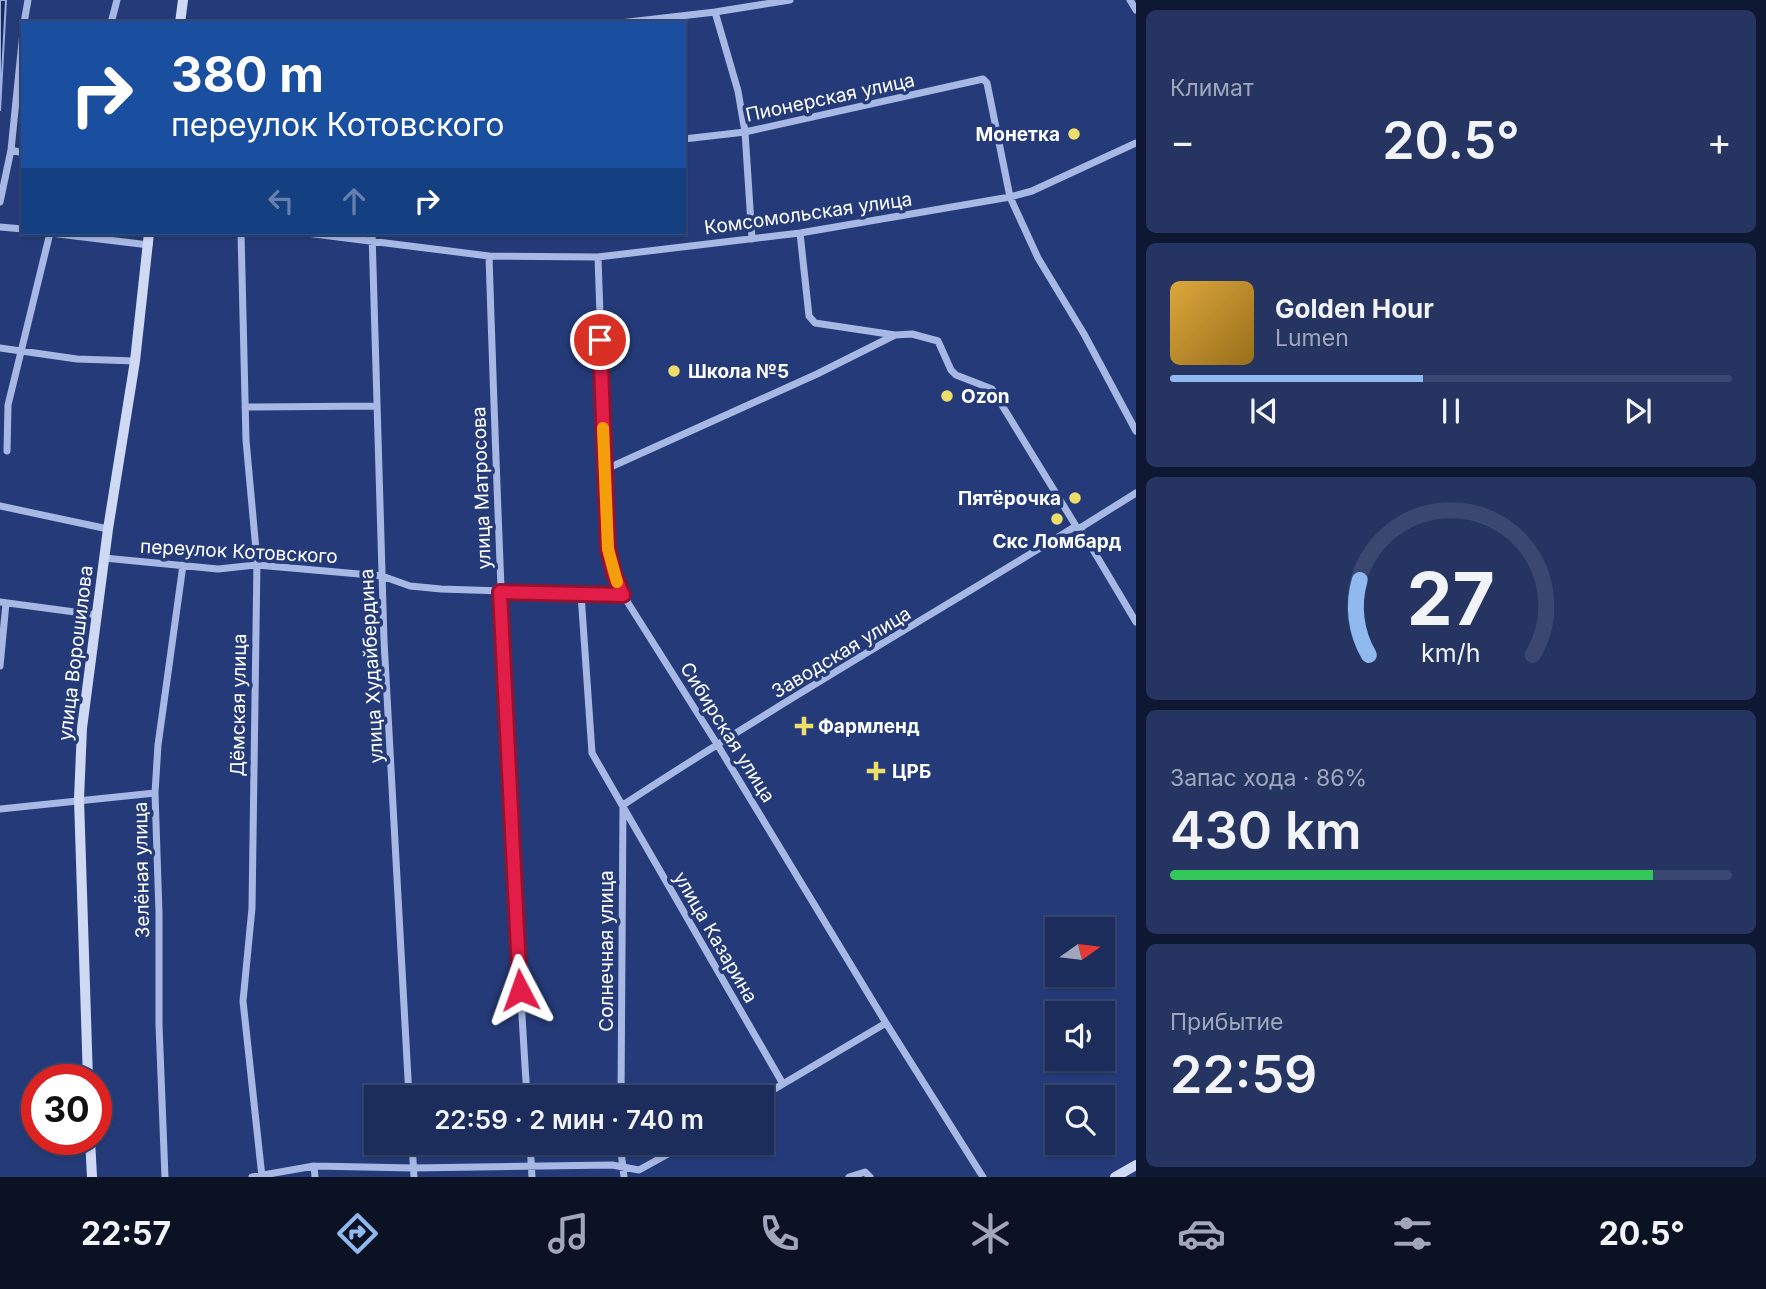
<!DOCTYPE html>
<html lang="ru">
<meta charset="utf-8">
<style>
:root{--surface:#1c2c5b;--page:#253461;--text:#f1f3f6;--muted:#a0a7bb;--line:#3a4871;--accent:#90b9f0}
body{margin:0;font-family:Inter,sans-serif;background:var(--page);color:var(--text);height:100vh;display:flex;flex-direction:column;font-size:26px;white-space:nowrap}
*{box-sizing:border-box;margin:0}
p{font-size:23px;color:var(--muted)}
.icon{flex:none;width:38px;height:38px;fill:none;stroke:currentColor;stroke-width:2;stroke-linecap:round;stroke-linejoin:round}
.map{position:relative;flex:1;overflow:hidden}
.details{display:flex;flex-direction:column;gap:10px;padding:10px;background:#0f1832;width:630px}
.details>*{flex:none}
.top-card{position:absolute;left:21px;top:21px;width:665px;height:214px;border-radius:0px;box-shadow:0 2px 5px #0004,0 0 0 2px var(--line);background:#1a4fa0;color:#fff;overflow:hidden}
.needle{width:46px;rotate:76deg}
.controls{position:absolute;left:1045px;top:917px;display:grid;gap:14px}
.controls a{display:grid;place-items:center;width:70px;height:70px;border-radius:0px;background:var(--surface);box-shadow:0 2px 5px #0004,0 0 0 2px var(--line);font-size:35px}
.speed{position:absolute;left:21px;top:1064px;display:flex;gap:14px;font-size:35px;font-weight:700;text-align:center}
.speed>*{display:grid;place-content:center;width:91px;height:91px;border-radius:50%;background:var(--surface);box-shadow:0 2px 5px #0004,0 0 0 2px var(--line);line-height:1}
.speed .limit{border:10px solid #d22;background:#fff;color:#111}
.pin{position:absolute;display:grid;place-items:center;width:60px;height:60px;color:#fff;margin:-30px;border:4px solid #fff;border-radius:50%;box-shadow:0 2px 7px #0007}
.me{position:absolute;width:77px;margin:-38px;rotate:356deg;stroke-linejoin:round;filter:drop-shadow(0 0 5px #0008)}
.turn{display:flex;align-items:center;gap:24px;height:147px;padding:0 35px;font-size:32px}
.turn .icon{width:91px;height:91px;stroke-width:2.5}
.turn b{display:block;font-size:49px;line-height:60px}
.lanes{display:flex;align-items:center;height:66px;padding:0 35px;background:#0003;justify-content:center;gap:35px;direction:ltr}
.lanes .off{opacity:.35}
.big{font-size:52px;font-weight:600;line-height:1.1}
.details .card{flex:1;display:flex;flex-direction:column;justify-content:center;gap:10px;min-width:0;padding:0 24px;border-radius:10px;background:var(--page)}
.details .dial{align-items:center;gap:0}
.dial svg{height:182px;overflow:visible;fill:none;stroke:var(--line);stroke-width:7;stroke-linecap:round;text-anchor:middle}
.dial text{fill:var(--text);stroke:none}
.song{display:flex;align-items:center;gap:21px}
.cover{width:84px;height:84px;border-radius:10px;background:linear-gradient(135deg,hsl(40 70% 55%),hsl(40 70% 35%))}
.played{height:7px;border-radius:4px;background:linear-gradient(90deg,var(--accent) 45%,var(--line) 45%)}
.keys{display:flex;justify-content:space-around;direction:ltr}
.heat{display:flex;justify-content:space-between;align-items:center;font-size:38px;direction:ltr}
.charge{height:10px;border-radius:5px;background:linear-gradient(90deg,#34c759 86%,var(--line) 0)}
.trip{position:absolute;left:364px;top:1085px;width:410px;height:70px;border-radius:0px;background:var(--surface);box-shadow:0 2px 5px #0004,0 0 0 2px var(--line);font-weight:600;line-height:70px;text-align:center}
.dock{display:flex;height:112px;justify-content:space-around;align-items:center;background:#0b1224;color:var(--muted)}
.dock .icon{width:49px;height:49px}
.dock .current{color:var(--accent)}
.dock b{font-size:32px;color:var(--text)}
main{display:flex;flex:1;min-height:0}
.map>svg:first-child{display:block}
.water{fill:#192a5a;stroke:#9bb1e4;stroke-width:2}
.lines{fill:none;stroke-linecap:round;stroke-linejoin:round}
.street{stroke:#a7b8e4;stroke-width:7}
.secondary{stroke:#d0d9f4;stroke-width:10}
.route-casing{stroke:#92132f;stroke-width:18}
.route{stroke:#e11d48;stroke-width:12}
.slow{stroke:#f59e0b;stroke-width:12}
.poi-dot{fill:#edde6c;stroke:#253b79;stroke-width:2.5}
.labels{text-anchor:middle;stroke-width:7;stroke-linejoin:round;paint-order:stroke}
.street-label{font-size:19px;fill:#fff;stroke:#253b79}
.poi-label{font-size:19px;font-weight:bold;fill:#fff;stroke:#253b79;text-anchor:start}
</style>
<main>
<div class="map">
<svg width="1136" height="1177" viewBox="0 0 1136 1177">
<rect width="100%" height="100%" fill="#253b79"/>
<path class="water" d="M0 0H6L0 111Z"/>
<g class="lines">
<path class="street" d="M1130 0 1136 10
M715 12 738 91 745 132 752 239
M24 23 28 0
M111 23 117 0
M620 23 715 12 790 0
M684 139 745 132 983 79 987 83 1010 197 1038 258 1084 334 1136 431
M11 150 23 153
M0 202 11 150 23 32
M0 227 23 229
M241 233 246 440 257 561 252 908 243 1001 262 1177
M306 233 489 256 598 257 800 233 1010 197 1032 191 1136 143
M372 233 384 641 409 1097
M800 233 809 316 815 323 895 335
M489 256C498 536 509 817 527 1097
M598 257 608 549 614 574 623 595 717 744 886 1023 983 1177
M0 348 77 359 135 361
M245 407 377 406
M7 451 8 405 50 233 149 245
M604 470 817 374 895 335 912 334 938 341 951 370 956 375 992 389 1076 526
M0 506 108 529
M1080 528 1136 622
M104 558 218 569 257 565 382 576 410 586 441 589 623 595
M581 594 592 753 783 1084
M0 602 97 615
M0 666 6 603
M623 805C771 708 925 619 1076 526L1080 528 1136 493
M0 809 155 793
M621 1097 623 806
M761 1097 886 1023
M412 1143 414 1177
M530 1143 532 1177
M620 1143 624 1177
M314 1166 315 1177
M165 1177 159 1025V913L155 793 158 745 183 565
M252 1177 314 1166 413 1168 612 1165 639 1170 688 1143
M849 1177 865 1172 870 1177"/>
<path class="secondary" d="M180 23 183 0
M88 1080 79 799 82 728 108 529 135 361 149 233
M90 1139 92 1177
M1115 1177 1136 1165"/>
</g>
<g class="lines">
<defs>
<path id="route" d="M520 990 500 592 623 595 614 574 608 549 600 340"/>
</defs>
<use href="#route" class="route-casing"/>
<use href="#route" class="route"/>
<path class="slow" d="M603 428 608 549 617 582"/>
</g>
<g class="poi-dot">
<circle cx="1074" cy="134" r="7"/>
<circle cx="674" cy="371" r="7"/>
<circle cx="947" cy="396" r="7"/>
<circle cx="1075" cy="498" r="7"/>
<circle cx="1057" cy="519" r="7"/>
<path d="M800.5 715.5h7v7h7v7h-7v7h-7v-7h-7v-7h7z"/>
<path d="M872.5 760.5h7v7h7v7h-7v7h-7v-7h-7v-7h7z"/>
</g>
<g class="labels">
<g class="street-label">
<text transform="translate(830 97) rotate(-12)" y="7">Пионерская улица</text>
<text transform="translate(808 213) rotate(-8)" y="7">Комсомольская улица</text>
<text transform="translate(481 488) rotate(-92)" y="7">улица Матросова</text>
<text transform="translate(239 551) rotate(3)" y="7">переулок Котовского</text>
<text transform="translate(841 652) rotate(-31)" y="7">Заводская улица</text>
<text transform="translate(75 653) rotate(-83)" y="7">улица Ворошилова</text>
<text transform="translate(371 666) rotate(-93)" y="7">улица Худайбердина</text>
<text transform="translate(238 705) rotate(-89)" y="7">Дёмская улица</text>
<text transform="translate(728 732) rotate(58)" y="7">Сибирская улица</text>
<text transform="translate(141 870) rotate(-91)" y="7">Зелёная улица</text>
<text transform="translate(716 937) rotate(60)" y="7">улица Казарина</text>
<text transform="translate(606 951) rotate(-90)" y="7">Солнечная улица</text>
</g>
<g class="poi-label">
<text x="1060" y="141" text-anchor="end">Монетка</text>
<text x="688" y="378">Школа №5</text>
<text x="961" y="403">Ozon</text>
<text x="1061" y="505" text-anchor="end">Пятёрочка</text>
<text x="1057" y="548" text-anchor="middle">Скс Ломбард</text>
<text x="818" y="733">Фармленд</text>
<text x="892" y="778">ЦРБ</text>
</g>
</g>
</svg>
<div class="controls">
<a><svg class="needle" viewBox="-14 -14 28 28"><path d="M0-13l5 13h-10z" fill="#e53935"/><path d="M0 13l5-13h-10z" fill="#a0a7bb"/></svg></a>
<a><svg class="icon" aria-label="sound" viewBox="0 0 24 24"><path d="M4 9h4l5-4v14l-5-4H4zM17 9q2 3 0 6"/></svg></a>
<a><svg class="icon" aria-label="search" viewBox="0 0 24 24"><circle cx="10" cy="10" r="6"/><path d="M15 15l6 6"/></svg></a>
</div>
<div class="speed"><div class="limit">30</div></div>
<div class="pin" style="left:600px;top:340px;background:#d93025"><svg class="icon" aria-label="arrive" viewBox="0 0 24 24"><path d="M6 21V4h12l-3 4 3 4H6"/></svg></div>
<svg class="me" style="left:520px;top:990px" viewBox="-20 -20 40 40"><path d="M0-17L14 15 0 8-14 15z" fill="#e11d48" stroke="#fff" stroke-width="4"/></svg>
<div class="trip">22:59 · 2 мин · 740 m</div>
<div class="top-card">
<div class="turn"><svg class="icon" aria-label="right" viewBox="0 0 24 24"><path d="M7 20v-9h11M14 6l5 5-5 5"/></svg><div><b>380 m</b>переулок Котовского</div></div>
<div class="lanes"><svg class="icon off" aria-label="left" viewBox="0 0 24 24"><path d="M17 20v-9H6M10 6l-5 5 5 5"/></svg><svg class="icon off" aria-label="ahead" viewBox="0 0 24 24"><path d="M12 20V5M6 11l6-6 6 6"/></svg><svg class="icon" aria-label="right" viewBox="0 0 24 24"><path d="M7 20v-9h11M14 6l5 5-5 5"/></svg></div>
</div>
</div>
<section class="details">
<div class="card"><p>Климат</p>
<div class="heat"><a>−</a><b class="big">20.5°</b><a>+</a></div>
</div>
<div class="card">
<div class="song"><i class="cover"></i><div><b>Golden Hour</b><p>Lumen</p></div></div>
<div class="played"></div>
<div class="keys"><svg class="icon" aria-label="previous" viewBox="0 0 24 24"><path d="M18 5L8 12l10 7zM5 5v14"/></svg><svg class="icon" aria-label="pause" viewBox="0 0 24 24"><path d="M8 5v14M16 5v14"/></svg><svg class="icon" aria-label="next" viewBox="0 0 24 24"><path d="M6 5l10 7-10 7zM19 5v14"/></svg></div>
</div>
<div class="card dial"><svg viewBox="0 0 100 80">
<path d="M14 69A42 42 0 1 1 86 69"/>
<path d="M14 69A42 42 0 0 1 10 36" stroke="#90b9f0"/>
<text x="50" y="56" font-size="32" font-weight="700">27</text>
<text x="50" y="72" font-size="11">km/h</text>
</svg></div>
<div class="card"><p>Запас хода · 86%</p><b class="big">430 km</b><div class="charge"></div></div>
<div class="card"><p>Прибытие</p><b class="big">22:59</b></div>
</section>
</main>
<nav class="dock">
<b>22:57</b>
<svg class="icon current" aria-label="directions" viewBox="0 0 24 24"><path d="M12 3l9 9-9 9-9-9zM9 14v-3h6M13 9l2 2-2 2"/></svg>
<svg class="icon" aria-label="music" viewBox="0 0 24 24"><path d="M9 18V5l10-2v13"/><circle cx="6" cy="18" r="3"/><circle cx="16" cy="16" r="3"/></svg>
<svg class="icon" aria-label="phone" viewBox="0 0 24 24"><path d="M5 4h4l2 5-3 2q2 4 5 5l2-3 5 2v4C11 20 4 13 5 4z"/></svg>
<svg class="icon" aria-label="climate" viewBox="0 0 24 24"><path d="M12 3v18M4 7l16 10M4 17L20 7"/></svg>
<svg class="icon" aria-label="car" viewBox="0 0 24 24"><path d="M5 17H2v-5l4-1 3-4h7l3 4 3 1v5h-3M9 17h6M6 11h13"/><circle cx="7" cy="17" r="2"/><circle cx="17" cy="17" r="2"/></svg>
<svg class="icon" aria-label="filters" viewBox="0 0 24 24"><path d="M4 7h16M4 17h16"/><circle cx="9" cy="7" r="2"/><circle cx="15" cy="17" r="2"/></svg>
<b>20.5°</b>
</nav>
